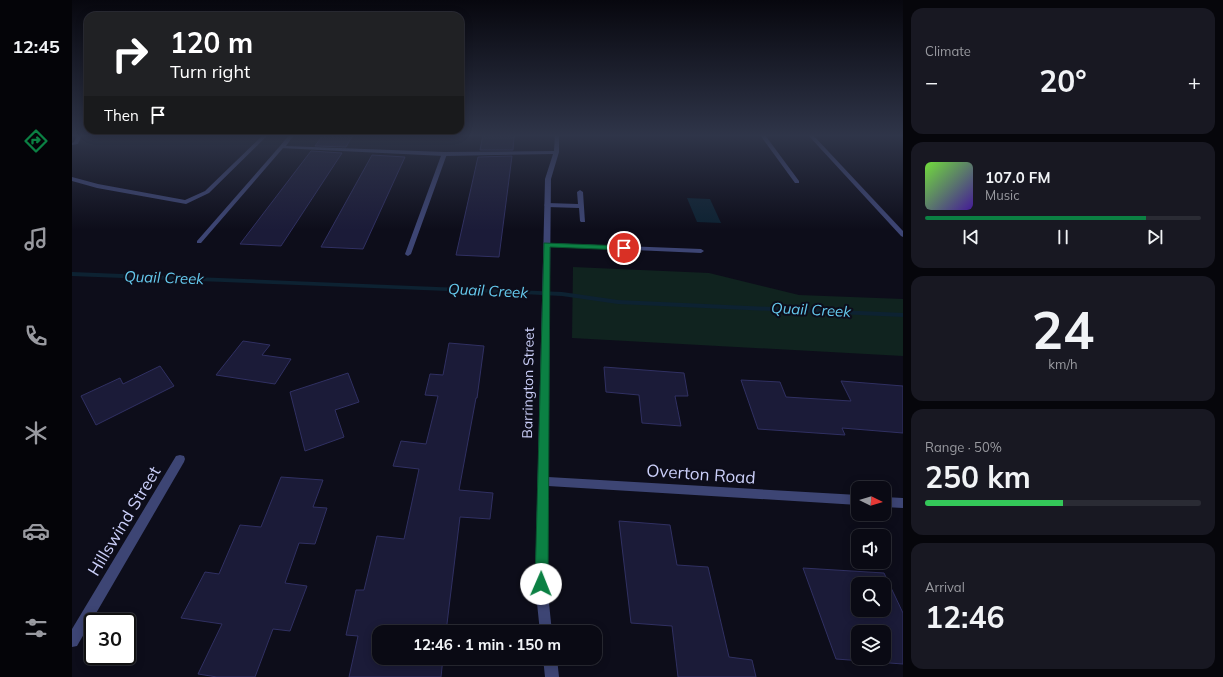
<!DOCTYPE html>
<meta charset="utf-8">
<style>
:root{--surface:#0a0a14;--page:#181822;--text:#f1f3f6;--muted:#999aa0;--line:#2a2b34;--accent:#0b8043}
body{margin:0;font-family:Mulish,sans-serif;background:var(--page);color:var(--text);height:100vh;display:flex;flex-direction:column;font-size:15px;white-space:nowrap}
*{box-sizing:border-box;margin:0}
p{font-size:13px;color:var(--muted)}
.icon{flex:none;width:22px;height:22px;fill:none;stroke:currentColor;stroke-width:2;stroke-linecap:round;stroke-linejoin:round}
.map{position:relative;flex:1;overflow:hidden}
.side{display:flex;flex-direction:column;gap:8px;padding:8px;background:#06060b;width:320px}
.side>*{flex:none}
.guide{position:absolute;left:12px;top:12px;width:380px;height:122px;border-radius:12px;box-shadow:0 2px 10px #0003,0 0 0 1px var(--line);background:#202124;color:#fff;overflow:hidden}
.needle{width:26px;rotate:95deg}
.controls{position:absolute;left:779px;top:481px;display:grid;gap:8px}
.controls a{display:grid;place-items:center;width:40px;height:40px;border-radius:8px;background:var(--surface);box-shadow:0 2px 10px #0003,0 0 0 1px var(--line);font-size:20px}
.speed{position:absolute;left:12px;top:613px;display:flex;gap:8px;font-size:20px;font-weight:700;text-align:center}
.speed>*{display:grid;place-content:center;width:52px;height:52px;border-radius:50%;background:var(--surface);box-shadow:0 2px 10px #0003,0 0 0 1px var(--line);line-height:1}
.speed .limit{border:2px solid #111;border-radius:6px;background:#fff;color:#111}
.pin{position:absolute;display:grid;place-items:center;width:34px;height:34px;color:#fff;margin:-17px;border:2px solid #fff;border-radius:50%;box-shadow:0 1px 4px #0007}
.me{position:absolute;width:44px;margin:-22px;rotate:1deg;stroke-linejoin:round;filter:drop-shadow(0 0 3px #0008)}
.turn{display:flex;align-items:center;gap:14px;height:84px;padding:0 20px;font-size:18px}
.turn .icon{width:52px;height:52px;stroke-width:2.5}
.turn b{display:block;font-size:28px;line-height:34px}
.then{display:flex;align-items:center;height:38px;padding:0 20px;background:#0003;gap:8px;font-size:15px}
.big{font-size:30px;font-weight:700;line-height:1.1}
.side .tile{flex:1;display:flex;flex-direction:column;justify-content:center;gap:6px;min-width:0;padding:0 14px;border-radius:12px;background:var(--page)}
.side .dial{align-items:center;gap:0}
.dial b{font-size:52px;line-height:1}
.song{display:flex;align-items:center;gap:12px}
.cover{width:48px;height:48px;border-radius:6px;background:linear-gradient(135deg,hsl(100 70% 55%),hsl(260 70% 35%))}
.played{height:4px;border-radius:2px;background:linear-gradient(90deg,var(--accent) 80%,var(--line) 80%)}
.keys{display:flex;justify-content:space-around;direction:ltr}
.heat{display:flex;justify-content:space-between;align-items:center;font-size:22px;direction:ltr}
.charge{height:6px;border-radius:3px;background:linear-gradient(90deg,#34c759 50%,var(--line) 0)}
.trip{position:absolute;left:300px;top:625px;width:230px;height:40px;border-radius:12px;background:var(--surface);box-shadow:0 2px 10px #0003,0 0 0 1px var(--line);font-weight:700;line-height:40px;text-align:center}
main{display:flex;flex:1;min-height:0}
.tabs{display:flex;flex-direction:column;width:72px;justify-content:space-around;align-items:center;background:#040408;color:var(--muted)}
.tabs .icon{width:28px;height:28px}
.tabs .current{color:var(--accent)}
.tabs b{font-size:18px;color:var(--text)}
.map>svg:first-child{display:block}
.green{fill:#10231f}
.water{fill:#0d2232}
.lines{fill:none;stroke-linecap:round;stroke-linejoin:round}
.stream{fill:#0d2232;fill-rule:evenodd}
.building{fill:#1b1b38;stroke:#303062;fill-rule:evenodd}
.service{fill:#3d4574;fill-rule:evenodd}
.minor{fill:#3d4574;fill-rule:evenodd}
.route{fill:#0b8043;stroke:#07532c}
.labels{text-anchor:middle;stroke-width:4;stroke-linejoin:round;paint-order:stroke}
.street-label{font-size:14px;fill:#cbcff9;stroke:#0d0d1a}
.water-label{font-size:15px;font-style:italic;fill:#65c9ed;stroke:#0d0d1a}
.near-street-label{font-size:17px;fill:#cbcff9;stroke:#0d0d1a}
</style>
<main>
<nav class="tabs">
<b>12:45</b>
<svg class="icon current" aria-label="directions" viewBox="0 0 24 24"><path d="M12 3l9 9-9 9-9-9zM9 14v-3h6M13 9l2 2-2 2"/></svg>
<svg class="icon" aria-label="music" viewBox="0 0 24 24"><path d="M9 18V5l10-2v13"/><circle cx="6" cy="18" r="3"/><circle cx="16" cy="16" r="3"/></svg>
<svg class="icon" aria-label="phone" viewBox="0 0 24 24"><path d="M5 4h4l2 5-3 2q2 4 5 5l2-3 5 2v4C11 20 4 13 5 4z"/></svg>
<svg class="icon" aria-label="climate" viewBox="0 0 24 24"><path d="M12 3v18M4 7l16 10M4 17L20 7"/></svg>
<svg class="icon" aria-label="car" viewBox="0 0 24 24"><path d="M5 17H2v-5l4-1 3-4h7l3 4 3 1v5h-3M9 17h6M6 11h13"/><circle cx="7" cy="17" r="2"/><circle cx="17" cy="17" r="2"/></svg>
<svg class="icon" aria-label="filters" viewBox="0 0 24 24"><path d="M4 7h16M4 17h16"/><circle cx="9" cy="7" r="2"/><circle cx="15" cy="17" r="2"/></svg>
</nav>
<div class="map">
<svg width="831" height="677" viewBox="0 0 831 677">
<rect width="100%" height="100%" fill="#0d0d1a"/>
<path class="green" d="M501 267 637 273 727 295 831 299V356L500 338Z"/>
<path class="water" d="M615 198 638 199 649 223 625 222Z"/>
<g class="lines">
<path class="stream" d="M0 272 490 292 546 300 831 313V317L546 304 490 296 451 294 0 276Z"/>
</g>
<path class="building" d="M251 135H281L274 147 243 146Z
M411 135H442L441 150H408Z
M239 151 270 153 209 246 168 244Z
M300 155 333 157 291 249 249 247Z
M440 156 427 257 384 255 406 157Z
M171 341 198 345 190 355 219 359 203 384 144 375Z
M377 343 412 346 405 398H404L387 490 421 493 418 519 388 517 374 632H307V658H371L369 677H277L286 636 274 635 284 590H292L305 536 332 539 347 469 321 466 329 441 354 444 366 396 353 395 358 374 371 375Z
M88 366 102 386 24 425 9 396 48 378 51 384Z
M532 367 612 373 616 396H603L609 426 570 423 567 395 534 392Z
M276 373 287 402 263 410 272 437 233 451 218 392Z
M669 380 708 382 714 397 779 401 769 381 831 386V433L770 428 773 435 686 429Z
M209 477 251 480 241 507 255 508 243 544 227 543 213 583 235 586 218 631 201 629 183 677H145L126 674 150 624 109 618 133 572 147 574 168 525 189 527Z
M547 521 598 525 605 565 636 567 657 657 680 660 684 677H606L600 626 559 623Z
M731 568 812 573 831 613V664L764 659ZM786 584H812V610H786ZM786 632H812V658H786Z"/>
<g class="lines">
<path class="service" d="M5 135H10L6 144 0 145V143L2 142Z
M191 135H196L137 193 114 204 25 188 0 181V177L26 184 113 200 133 191Z
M688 135H693L727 181V183H723Z
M736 135H741L831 231V237L829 236Z
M208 146 212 147 129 243H125V241Z
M370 153 375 154 339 254 336 256 334 255 333 254Z
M508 190 511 192 513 222H509L508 221 507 208 475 207 472 205 475 203 506 204 505 192Z
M475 243 629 249 632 251 629 253 473 246V244Z"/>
<path class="minor" d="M217 135H222L214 146 372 152 482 151 483 135H487V152L479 179 476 477 786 495V505L476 486 475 584 480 632H468L463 584 473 179 481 154 372 156 208 148V146Z
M108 455 112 456 113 459 112 462 5 646 0 647V629L104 456Z
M812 497 831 498V508L812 507Z
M471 658H485L487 677H473Z"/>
</g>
<linearGradient id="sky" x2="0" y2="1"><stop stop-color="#07070e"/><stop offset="0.59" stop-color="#2f3549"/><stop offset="1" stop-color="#2f3549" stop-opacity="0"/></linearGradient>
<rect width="831" height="230" fill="url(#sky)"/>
<path class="route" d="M472 243 552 246 556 248 552 250 478 247 476 584 474 589 469 591 465 589 463 584Z"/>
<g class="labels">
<g class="street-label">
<text transform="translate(456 383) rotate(-89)" y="5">Barrington Street</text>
</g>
<g class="water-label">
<text transform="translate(92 278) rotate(2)" y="5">Quail Creek</text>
<text transform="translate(416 291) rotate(3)" y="5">Quail Creek</text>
<text transform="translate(739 310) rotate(3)" y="5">Quail Creek</text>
</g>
<g class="near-street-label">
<text transform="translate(629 474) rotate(4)" y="6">Overton Road</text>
<text transform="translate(52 521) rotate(-59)" y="6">Hillswind Street</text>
</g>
</g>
</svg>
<div class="controls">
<a><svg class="needle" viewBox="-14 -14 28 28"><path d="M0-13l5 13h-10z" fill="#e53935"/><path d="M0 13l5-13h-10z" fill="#999aa0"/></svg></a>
<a><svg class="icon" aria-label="sound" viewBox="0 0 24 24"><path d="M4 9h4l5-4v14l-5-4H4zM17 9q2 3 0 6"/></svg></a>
<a><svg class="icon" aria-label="search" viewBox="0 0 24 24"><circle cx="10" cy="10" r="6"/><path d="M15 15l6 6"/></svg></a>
<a><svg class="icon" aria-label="layers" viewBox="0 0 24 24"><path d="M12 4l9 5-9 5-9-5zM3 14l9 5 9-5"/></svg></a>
</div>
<div class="speed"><div class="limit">30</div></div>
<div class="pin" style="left:552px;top:248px;background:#d93025"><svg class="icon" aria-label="arrive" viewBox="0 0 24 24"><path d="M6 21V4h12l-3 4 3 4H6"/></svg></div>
<svg class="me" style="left:469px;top:584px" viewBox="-20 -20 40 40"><circle r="19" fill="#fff"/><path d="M0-13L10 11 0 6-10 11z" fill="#0b8043"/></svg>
<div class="trip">12:46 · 1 min · 150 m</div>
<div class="guide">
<div class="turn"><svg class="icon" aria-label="right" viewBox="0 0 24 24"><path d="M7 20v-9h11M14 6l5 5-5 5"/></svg><div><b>120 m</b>Turn right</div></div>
<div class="then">Then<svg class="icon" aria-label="arrive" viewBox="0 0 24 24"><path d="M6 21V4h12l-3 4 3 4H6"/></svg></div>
</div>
</div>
<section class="side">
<div class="tile"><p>Climate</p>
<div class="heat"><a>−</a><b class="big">20°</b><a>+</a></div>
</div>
<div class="tile">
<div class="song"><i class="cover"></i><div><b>107.0 FM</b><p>Music</p></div></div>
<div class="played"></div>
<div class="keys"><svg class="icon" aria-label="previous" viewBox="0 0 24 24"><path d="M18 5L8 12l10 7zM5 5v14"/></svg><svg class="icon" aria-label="pause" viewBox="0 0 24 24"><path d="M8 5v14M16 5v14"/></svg><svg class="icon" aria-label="next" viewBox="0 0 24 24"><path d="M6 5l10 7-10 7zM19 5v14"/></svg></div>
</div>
<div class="tile dial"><b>24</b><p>km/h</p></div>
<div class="tile"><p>Range · 50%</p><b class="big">250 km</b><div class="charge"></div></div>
<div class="tile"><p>Arrival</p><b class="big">12:46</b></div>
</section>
</main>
